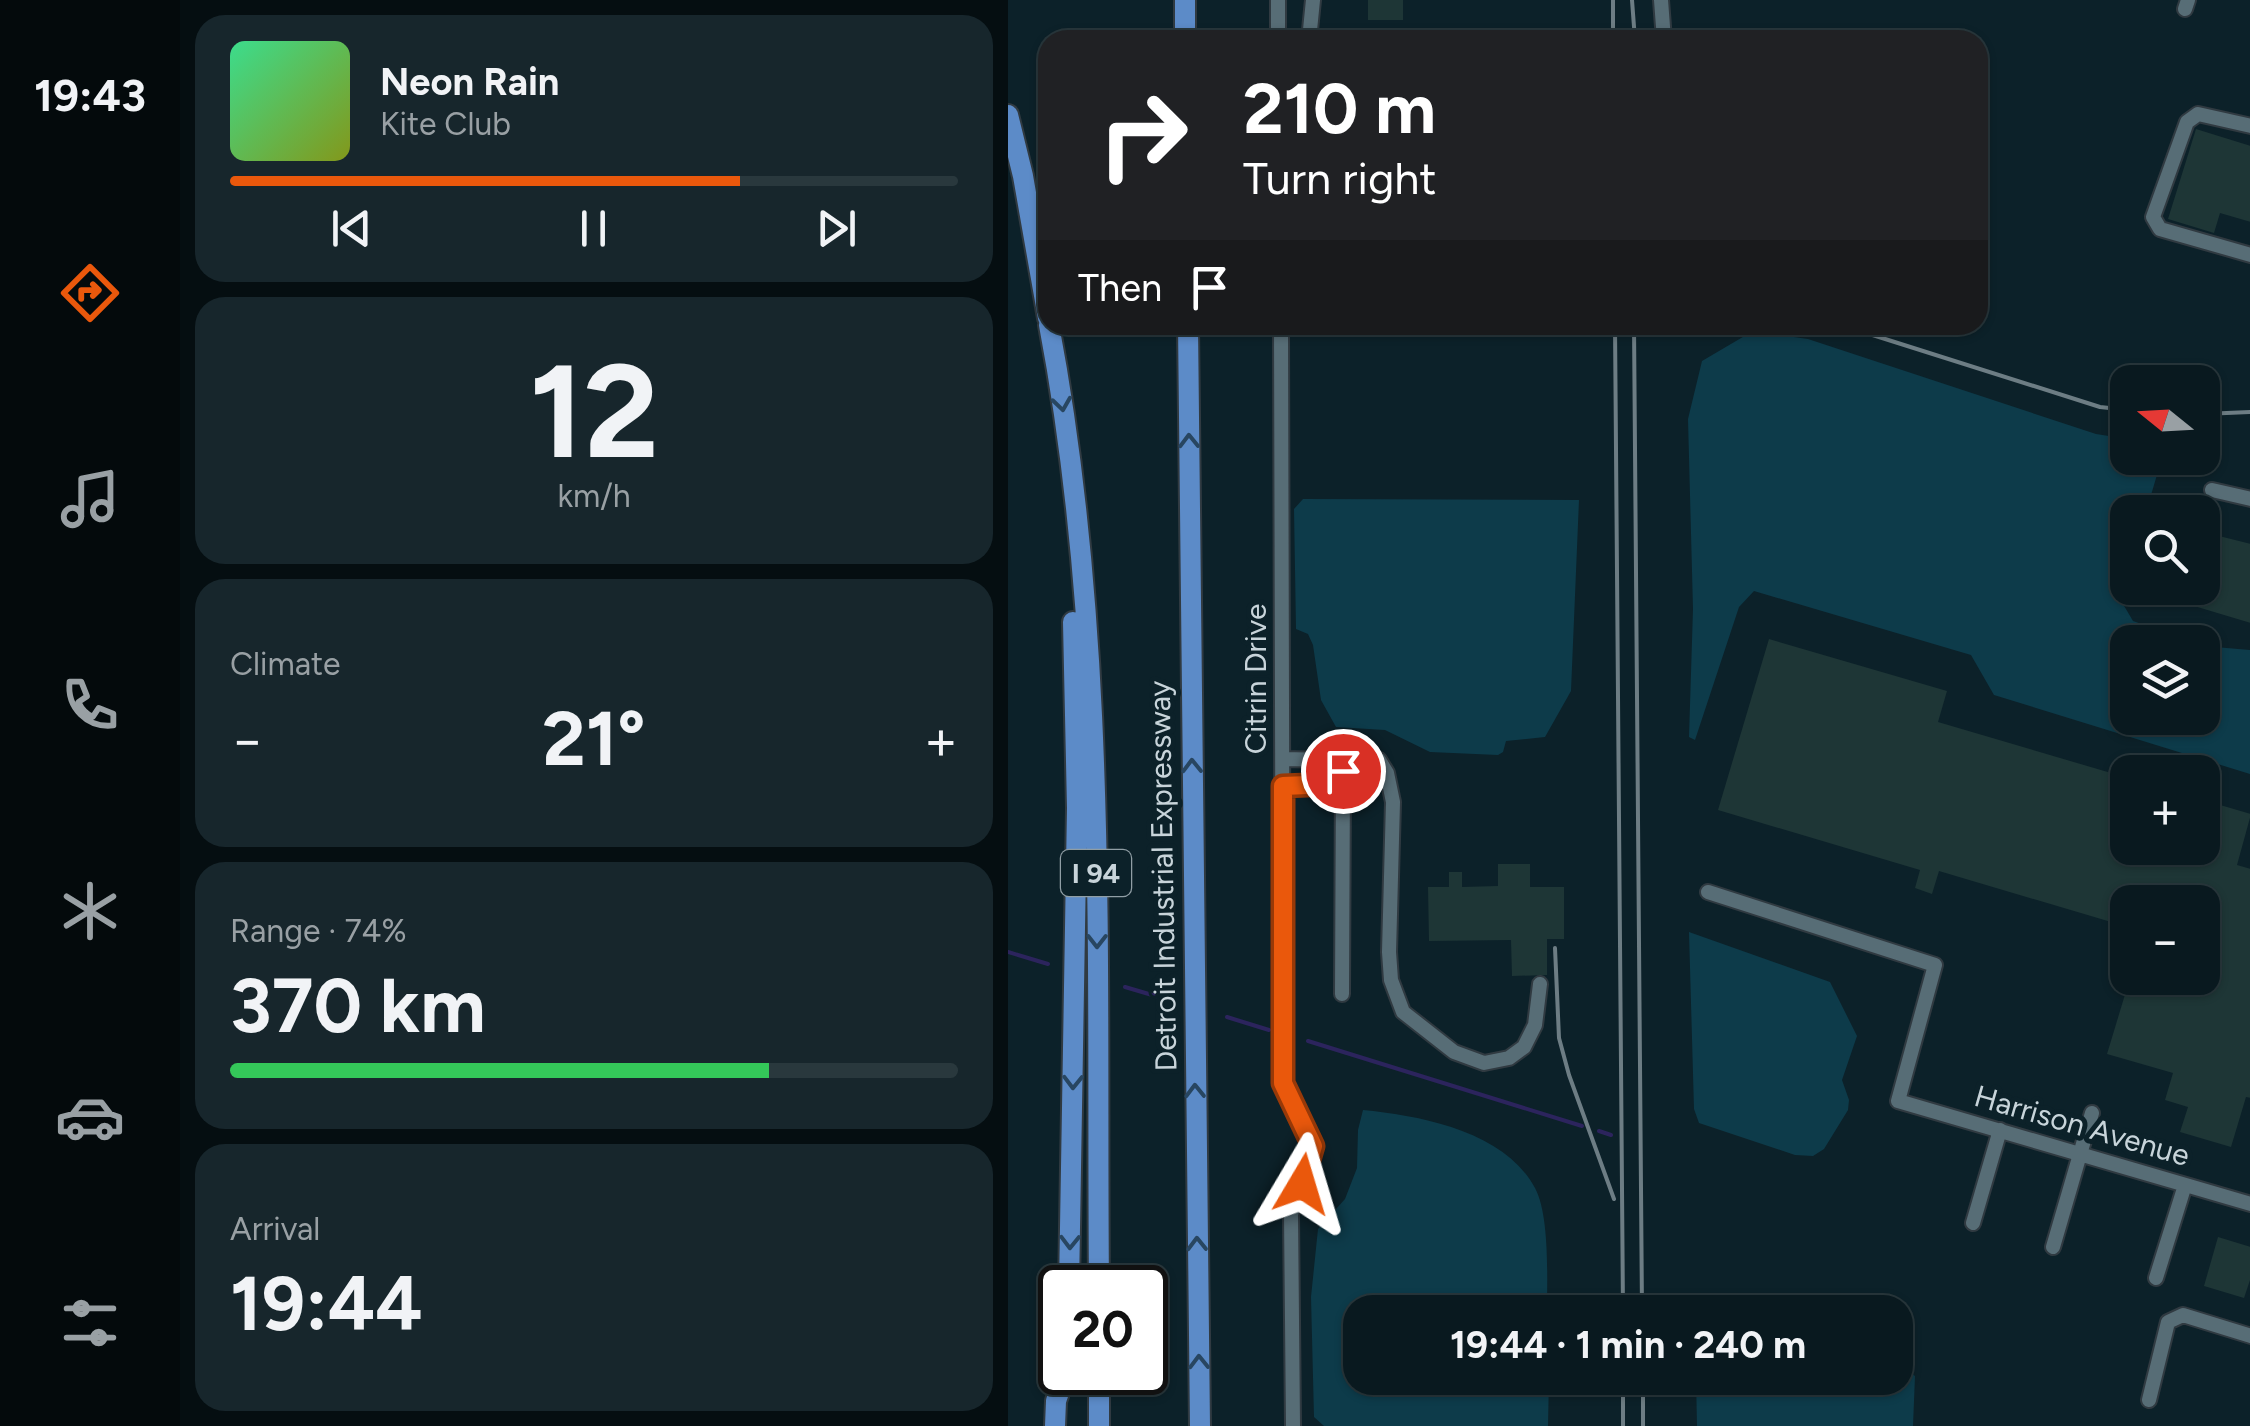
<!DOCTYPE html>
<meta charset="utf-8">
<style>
:root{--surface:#09191f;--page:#17262c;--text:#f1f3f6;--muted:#99a0a4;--line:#29383d;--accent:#ea580c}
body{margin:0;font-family:Figtree,sans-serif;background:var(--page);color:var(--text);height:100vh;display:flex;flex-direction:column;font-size:38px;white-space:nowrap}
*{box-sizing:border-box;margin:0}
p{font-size:32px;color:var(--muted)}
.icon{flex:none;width:55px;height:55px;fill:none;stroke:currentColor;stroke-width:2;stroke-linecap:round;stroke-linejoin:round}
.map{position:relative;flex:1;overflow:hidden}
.drawer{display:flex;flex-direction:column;gap:15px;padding:15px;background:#050e11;width:828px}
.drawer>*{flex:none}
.hud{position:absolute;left:30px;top:30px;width:950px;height:305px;border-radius:30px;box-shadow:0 2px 8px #0004,0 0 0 2px var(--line);background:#202124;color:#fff;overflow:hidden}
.needle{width:65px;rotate:288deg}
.tools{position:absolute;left:1102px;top:365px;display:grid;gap:20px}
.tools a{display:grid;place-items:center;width:110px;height:110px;border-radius:20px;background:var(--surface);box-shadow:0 2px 8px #0004,0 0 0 2px var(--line);font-size:50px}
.speed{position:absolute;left:30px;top:1265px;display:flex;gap:20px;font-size:50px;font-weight:700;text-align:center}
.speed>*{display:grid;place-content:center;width:130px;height:130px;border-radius:50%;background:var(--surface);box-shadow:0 2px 8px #0004,0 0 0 2px var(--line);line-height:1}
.speed .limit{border:5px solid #111;border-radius:15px;background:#fff;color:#111}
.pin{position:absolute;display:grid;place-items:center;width:85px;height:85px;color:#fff;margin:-42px;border:5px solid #fff;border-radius:50%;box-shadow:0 2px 10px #0007}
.me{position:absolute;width:110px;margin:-55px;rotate:7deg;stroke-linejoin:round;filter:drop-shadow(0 0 8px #0008)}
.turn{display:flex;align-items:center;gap:35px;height:210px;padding:0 40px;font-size:45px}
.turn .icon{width:130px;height:130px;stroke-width:2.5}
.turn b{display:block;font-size:70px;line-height:85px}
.then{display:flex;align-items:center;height:95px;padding:0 40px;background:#0003;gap:20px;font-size:38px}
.big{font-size:75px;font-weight:700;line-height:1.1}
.drawer .card{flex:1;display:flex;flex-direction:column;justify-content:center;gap:15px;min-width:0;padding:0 35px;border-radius:30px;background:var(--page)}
.drawer .dial{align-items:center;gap:0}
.dial b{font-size:130px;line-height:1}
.song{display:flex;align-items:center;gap:30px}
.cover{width:120px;height:120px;border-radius:15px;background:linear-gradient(135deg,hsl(150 70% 55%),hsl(70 70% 35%))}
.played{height:10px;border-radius:5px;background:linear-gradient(90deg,var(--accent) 70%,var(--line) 70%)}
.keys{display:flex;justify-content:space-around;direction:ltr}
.heat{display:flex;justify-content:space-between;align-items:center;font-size:55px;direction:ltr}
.charge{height:15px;border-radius:8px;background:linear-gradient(90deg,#34c759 74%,var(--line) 0)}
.trip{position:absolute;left:335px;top:1295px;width:570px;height:100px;border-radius:30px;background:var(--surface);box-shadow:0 2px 8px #0004,0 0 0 2px var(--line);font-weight:700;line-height:100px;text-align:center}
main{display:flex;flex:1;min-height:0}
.dock{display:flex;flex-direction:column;width:180px;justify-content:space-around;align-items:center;background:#040a0c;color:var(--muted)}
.dock .icon{width:70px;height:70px}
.dock .selected{color:var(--accent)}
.dock b{font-size:45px;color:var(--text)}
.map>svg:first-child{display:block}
.green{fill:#0d3b4a}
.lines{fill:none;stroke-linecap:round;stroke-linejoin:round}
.stream{stroke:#2c245d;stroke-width:4}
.building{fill:#1e3636}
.minor-casing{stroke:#303a41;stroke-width:18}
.highway-casing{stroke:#303a41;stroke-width:24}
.minor{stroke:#576d76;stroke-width:14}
.highway{stroke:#5c8bc8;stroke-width:20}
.rail{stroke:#6d7d84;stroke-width:4}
.oneway{stroke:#284661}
.route-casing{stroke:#983908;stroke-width:25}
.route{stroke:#ea580c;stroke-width:18}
.labels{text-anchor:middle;stroke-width:10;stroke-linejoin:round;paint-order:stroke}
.shield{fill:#0c2129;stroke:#909ea5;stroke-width:2.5}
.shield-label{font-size:28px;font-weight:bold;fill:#c8d4da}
.street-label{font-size:30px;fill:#c8d4da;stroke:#0c2129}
</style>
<main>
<nav class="dock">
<b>19:43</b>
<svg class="icon selected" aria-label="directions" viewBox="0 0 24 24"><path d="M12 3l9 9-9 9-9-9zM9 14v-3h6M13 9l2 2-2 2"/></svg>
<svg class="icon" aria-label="music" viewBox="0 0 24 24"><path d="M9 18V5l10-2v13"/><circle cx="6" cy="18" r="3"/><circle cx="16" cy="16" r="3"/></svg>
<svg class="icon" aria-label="phone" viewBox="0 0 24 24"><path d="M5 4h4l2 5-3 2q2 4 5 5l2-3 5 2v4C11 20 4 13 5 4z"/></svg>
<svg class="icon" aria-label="climate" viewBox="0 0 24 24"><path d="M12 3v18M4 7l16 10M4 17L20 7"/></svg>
<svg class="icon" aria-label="car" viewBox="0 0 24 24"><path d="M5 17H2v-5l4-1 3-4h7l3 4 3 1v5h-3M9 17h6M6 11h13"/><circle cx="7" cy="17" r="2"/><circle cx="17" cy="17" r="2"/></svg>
<svg class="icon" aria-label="filters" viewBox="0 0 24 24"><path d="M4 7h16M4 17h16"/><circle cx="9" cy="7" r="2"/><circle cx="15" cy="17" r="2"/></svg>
</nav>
<section class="drawer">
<div class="card">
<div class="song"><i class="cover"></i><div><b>Neon Rain</b><p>Kite Club</p></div></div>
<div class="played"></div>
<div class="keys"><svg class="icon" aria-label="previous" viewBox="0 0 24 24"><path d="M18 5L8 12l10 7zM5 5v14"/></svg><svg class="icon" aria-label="pause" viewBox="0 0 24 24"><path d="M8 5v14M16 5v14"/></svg><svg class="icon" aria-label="next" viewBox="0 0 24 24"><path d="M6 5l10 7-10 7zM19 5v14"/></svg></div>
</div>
<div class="card dial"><b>12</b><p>km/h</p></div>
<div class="card"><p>Climate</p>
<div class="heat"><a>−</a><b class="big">21°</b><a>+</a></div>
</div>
<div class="card"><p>Range · 74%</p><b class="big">370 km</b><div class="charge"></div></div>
<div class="card"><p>Arrival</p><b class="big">19:44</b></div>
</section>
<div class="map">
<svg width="1243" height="1426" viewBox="0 0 1243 1426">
<rect width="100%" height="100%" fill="#0c2129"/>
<path class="green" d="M745 331 800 339 1088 434 1120 439V458H1154L1138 512H1120V585L1115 604 1125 621 1185 642H1120V718H1195V646L1242 650V774L986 695 963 655 746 591 731 607 687 740 681 737 685 609 680 419 694 361Z
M295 499 571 500 563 691 537 737 498 741 495 752 490 755 422 752 377 730 328 727 313 700 305 645 300 634 288 629 286 509Z
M681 932 822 982 849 1036 834 1080 841 1100 840 1110 816 1149 805 1156 787 1155 691 1123 686 1109Z
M355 1110C414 1116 496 1131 527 1188 542 1216 539 1280 539 1312H352V1378H541L540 1426H316L306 1417 303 1297 310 1229 337 1199 349 1168 350 1130Z
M888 1362 907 1376 905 1426H689L688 1378H888Z"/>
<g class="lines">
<path class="stream" d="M0 952 40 964
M117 987 151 997
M219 1017 261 1030
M300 1041 574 1126
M591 1131 603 1135"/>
</g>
<path class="building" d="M360 0H395V20H360Z
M1188 129 1243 146V222L1212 213 1206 233 1160 219Z
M1195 532 1243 544V623L1156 597 1159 588H1195Z
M761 639 939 691 930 722 1120 778V848H1195V800L1243 814 1229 865 1243 869V1098L1238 1097 1223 1147 1172 1132 1180 1107 1157 1100 1165 1073 1099 1054 1122 978H1195V902H1120V927L931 871 924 894 907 888 912 870 710 810Z
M490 864H522V887H556V939H539V975L504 976 503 940 421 941 420 887H441V872H454V887L490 886Z
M1210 1237 1243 1247V1277L1236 1298 1196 1286Z"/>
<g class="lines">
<defs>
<path id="minor" d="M270 0V40
M653 0 656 40
M1177 9 1180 0
M301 40 305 0
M1243 126 1190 114 1179 122 1145 217 1152 229 1243 255
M273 325 275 1083 305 1145 283 1214 285 1426
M1204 490 1243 499
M275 759 323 760 335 771
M275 786 324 784 335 771 339 760H371L379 773 385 802 381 952 383 980 395 1012 446 1052 476 1063 501 1058 516 1047 527 1025 532 984
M700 892 927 965 890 1101 1243 1204
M334 994 335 772
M965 1223 992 1130
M1045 1247 1084 1113
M1148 1278 1177 1185
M1141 1400 1160 1322 1175 1315 1243 1336"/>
<path id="highway" d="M177 0V40
M0 115 15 176 40 318
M41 325C101 641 88 967 91 1288
M180 325 192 1426
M61 1288 69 808 65 622
M91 1372V1426
M47 1426 48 1401 58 1372"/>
</defs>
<use href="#minor" class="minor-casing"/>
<use href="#highway" class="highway-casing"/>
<use href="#minor" class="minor"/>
<use href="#highway" class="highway"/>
<path class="rail" d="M605 0V40
M624 0 627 40
M607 325 615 1312
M626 325 634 1312
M833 325 1092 407 1120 410
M1195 414 1243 412
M547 948 551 1038 561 1075 606 1199
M615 1378V1426
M635 1378V1426"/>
</g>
<defs><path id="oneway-chevron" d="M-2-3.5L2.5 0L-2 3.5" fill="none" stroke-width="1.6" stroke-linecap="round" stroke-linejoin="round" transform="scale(2.5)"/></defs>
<g class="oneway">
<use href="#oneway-chevron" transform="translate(54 404) rotate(82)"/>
<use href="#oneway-chevron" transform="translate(181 441) rotate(-91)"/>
<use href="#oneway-chevron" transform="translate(184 766) rotate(-91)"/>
<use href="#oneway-chevron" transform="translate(89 941) rotate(90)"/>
<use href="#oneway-chevron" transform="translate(65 1082) rotate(91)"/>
<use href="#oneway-chevron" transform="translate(187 1091) rotate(-91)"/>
<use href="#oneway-chevron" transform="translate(62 1242) rotate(91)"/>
<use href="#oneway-chevron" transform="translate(189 1244) rotate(-91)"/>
<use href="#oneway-chevron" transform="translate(191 1362) rotate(-91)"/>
</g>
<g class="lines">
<defs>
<path id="route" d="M294 1184 305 1146 275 1083V786L324 784 335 771"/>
</defs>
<use href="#route" class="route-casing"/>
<use href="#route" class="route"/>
</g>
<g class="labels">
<rect class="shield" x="53" y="850" width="70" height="46" rx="8"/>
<g class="shield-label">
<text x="88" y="883">I 94</text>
</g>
<g class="street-label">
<text transform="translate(248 679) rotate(-90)" y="10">Citrin Drive</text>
<text transform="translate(155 876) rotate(-91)" y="10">Detroit Industrial Expressway</text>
<text transform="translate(1074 1126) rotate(16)" y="10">Harrison Avenue</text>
</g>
</g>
</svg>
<div class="tools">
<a><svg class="needle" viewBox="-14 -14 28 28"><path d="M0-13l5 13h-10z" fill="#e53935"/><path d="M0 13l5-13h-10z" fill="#99a0a4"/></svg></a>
<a><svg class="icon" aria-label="search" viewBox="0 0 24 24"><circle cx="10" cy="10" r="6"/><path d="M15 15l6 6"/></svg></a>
<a><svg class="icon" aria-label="layers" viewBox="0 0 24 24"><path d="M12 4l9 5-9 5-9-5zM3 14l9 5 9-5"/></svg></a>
<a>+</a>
<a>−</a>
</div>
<div class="speed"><div class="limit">20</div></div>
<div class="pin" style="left:335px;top:771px;background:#d93025"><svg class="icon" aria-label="arrive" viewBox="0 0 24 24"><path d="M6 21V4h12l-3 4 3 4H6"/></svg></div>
<svg class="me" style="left:294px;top:1184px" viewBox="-20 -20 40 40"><path d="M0-17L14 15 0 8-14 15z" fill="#ea580c" stroke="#fff" stroke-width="4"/></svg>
<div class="trip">19:44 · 1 min · 240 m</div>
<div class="hud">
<div class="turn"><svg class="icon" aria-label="right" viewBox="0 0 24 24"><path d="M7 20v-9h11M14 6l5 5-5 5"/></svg><div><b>210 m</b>Turn right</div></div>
<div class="then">Then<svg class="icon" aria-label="arrive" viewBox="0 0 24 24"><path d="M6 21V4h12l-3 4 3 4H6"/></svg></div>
</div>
</div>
</main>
